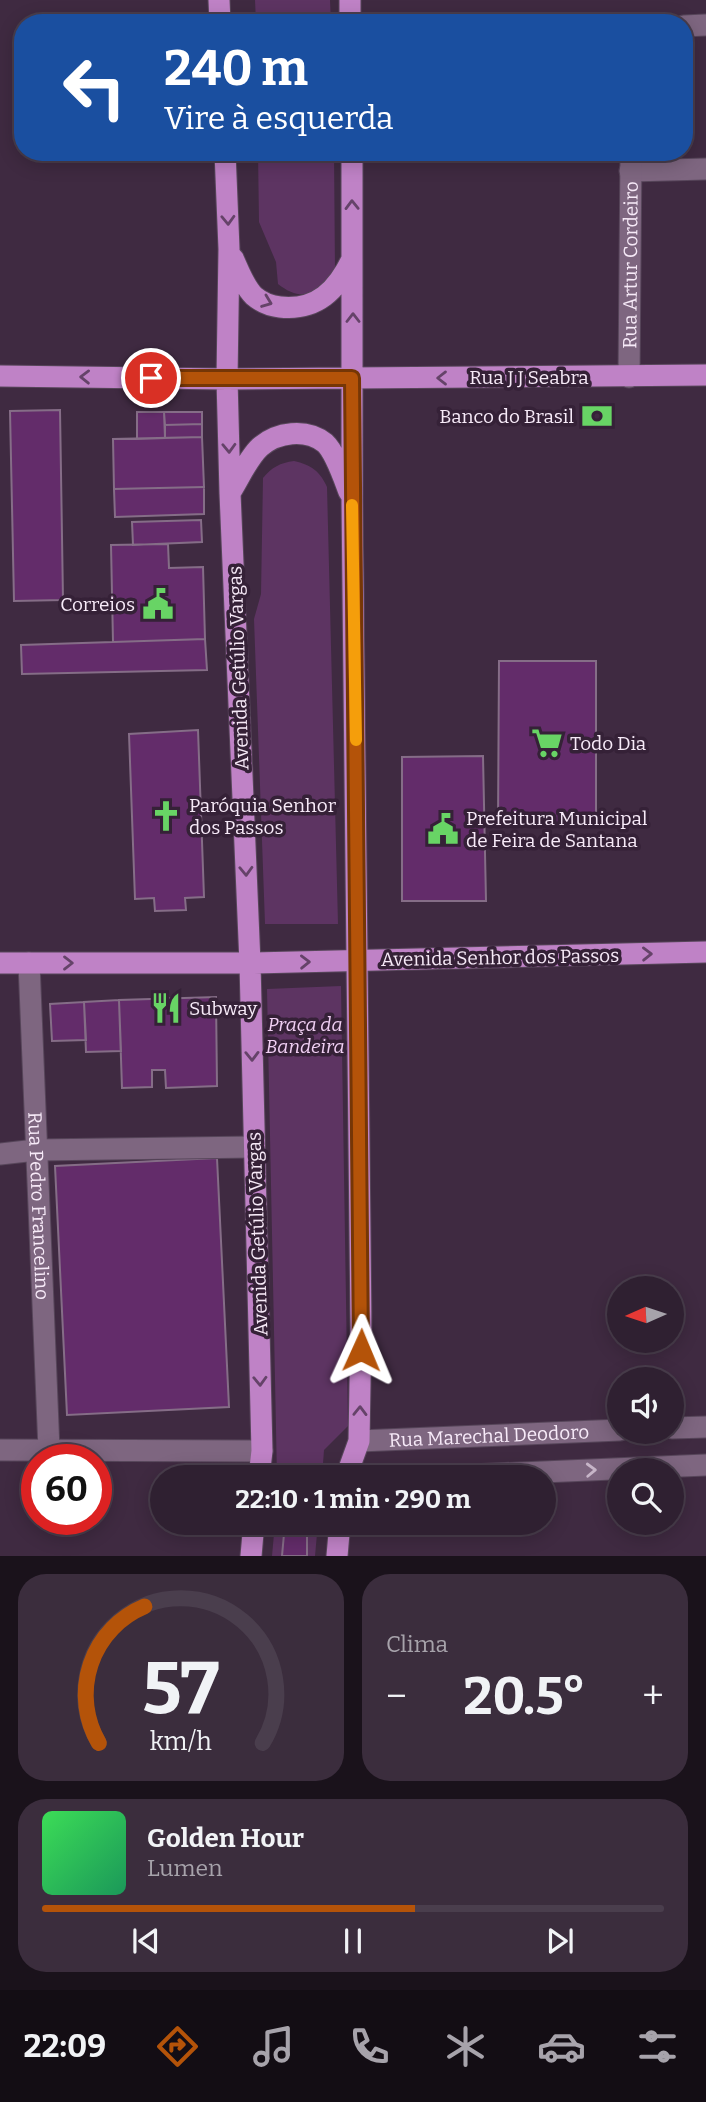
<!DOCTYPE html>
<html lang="pt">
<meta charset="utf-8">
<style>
:root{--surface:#2f2031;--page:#3b2d3d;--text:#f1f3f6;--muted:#a7a3ab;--line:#4a3e4d;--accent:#b45309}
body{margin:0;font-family:Bitter,serif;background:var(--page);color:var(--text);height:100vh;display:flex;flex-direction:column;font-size:26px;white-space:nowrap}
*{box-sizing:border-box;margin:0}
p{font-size:23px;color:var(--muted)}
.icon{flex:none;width:38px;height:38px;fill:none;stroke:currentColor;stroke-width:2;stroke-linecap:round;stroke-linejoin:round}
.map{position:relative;height:1556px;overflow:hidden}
.sheet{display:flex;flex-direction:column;gap:18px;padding:18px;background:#1a121b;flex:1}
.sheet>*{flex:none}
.top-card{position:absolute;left:14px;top:14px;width:679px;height:147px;border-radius:28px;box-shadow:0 4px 18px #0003,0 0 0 2px var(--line);background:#1a4fa0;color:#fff;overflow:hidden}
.needle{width:46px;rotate:267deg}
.controls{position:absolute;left:607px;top:1276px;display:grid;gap:14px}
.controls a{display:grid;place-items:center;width:77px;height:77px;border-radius:50%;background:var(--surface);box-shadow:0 4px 18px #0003,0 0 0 2px var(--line);font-size:35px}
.speed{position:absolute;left:21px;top:1444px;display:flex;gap:14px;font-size:35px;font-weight:700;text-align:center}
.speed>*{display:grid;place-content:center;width:91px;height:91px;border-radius:50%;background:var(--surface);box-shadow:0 4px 18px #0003,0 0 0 2px var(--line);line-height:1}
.speed .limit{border:10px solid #d22;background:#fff;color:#111}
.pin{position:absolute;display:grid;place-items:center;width:60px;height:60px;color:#fff;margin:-30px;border:4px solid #fff;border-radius:50%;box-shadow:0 2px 7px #0007}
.me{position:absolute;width:77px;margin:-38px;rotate:1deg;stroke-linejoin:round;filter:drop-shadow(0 0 5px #0008)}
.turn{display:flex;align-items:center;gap:24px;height:147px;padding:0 35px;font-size:32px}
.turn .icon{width:91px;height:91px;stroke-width:2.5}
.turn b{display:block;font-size:49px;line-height:60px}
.big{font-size:52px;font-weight:700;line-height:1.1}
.sheet .widget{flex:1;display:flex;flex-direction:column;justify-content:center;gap:10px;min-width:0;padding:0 24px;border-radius:28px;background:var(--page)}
.sheet .dial{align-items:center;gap:0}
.dial svg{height:182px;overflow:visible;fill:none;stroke:var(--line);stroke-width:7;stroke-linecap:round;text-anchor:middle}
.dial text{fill:var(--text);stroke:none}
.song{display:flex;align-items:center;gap:21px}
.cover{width:84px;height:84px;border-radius:10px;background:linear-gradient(135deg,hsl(130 70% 55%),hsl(150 70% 35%))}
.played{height:7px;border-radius:4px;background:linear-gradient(90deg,var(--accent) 60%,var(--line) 60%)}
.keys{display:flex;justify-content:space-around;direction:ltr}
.heat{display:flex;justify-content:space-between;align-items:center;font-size:38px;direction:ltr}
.sheet .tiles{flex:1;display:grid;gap:18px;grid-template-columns:1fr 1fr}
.widget:last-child{grid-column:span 2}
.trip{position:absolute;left:150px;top:1465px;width:406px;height:70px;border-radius:35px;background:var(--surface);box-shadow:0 4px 18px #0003,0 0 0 2px var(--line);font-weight:700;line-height:70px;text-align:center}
.tabs{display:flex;height:112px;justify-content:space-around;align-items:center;background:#130d14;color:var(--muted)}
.tabs .icon{width:49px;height:49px}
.tabs .selected{color:var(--accent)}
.tabs b{font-size:32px;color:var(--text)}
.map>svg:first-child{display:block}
.green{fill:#5d3462}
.building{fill:#632c6a;stroke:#856d87;stroke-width:2}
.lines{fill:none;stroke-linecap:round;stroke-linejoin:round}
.street-casing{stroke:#57465a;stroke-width:23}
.secondary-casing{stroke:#57465a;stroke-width:23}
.primary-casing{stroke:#57465a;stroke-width:23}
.street{stroke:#7e6680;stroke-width:21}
.secondary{stroke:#7e6680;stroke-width:21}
.primary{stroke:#bf82c6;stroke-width:21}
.oneway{stroke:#654369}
.oneway2{stroke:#c7b5c8}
.route-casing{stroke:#753606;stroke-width:18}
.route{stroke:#b45309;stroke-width:12}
.slow{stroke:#f59e0b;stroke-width:12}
.labels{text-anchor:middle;stroke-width:7;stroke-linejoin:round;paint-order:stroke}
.street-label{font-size:19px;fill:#f7eaf8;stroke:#352137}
.poi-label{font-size:19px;fill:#f7eaf8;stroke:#352137;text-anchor:start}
.park-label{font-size:19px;font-style:italic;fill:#f1d0f4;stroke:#352137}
</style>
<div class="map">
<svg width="706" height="1556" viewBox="0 0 706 1556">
<rect width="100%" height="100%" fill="#3f2a41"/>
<path class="green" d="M255 0H330L331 23H256Z
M258 152H334L335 271C319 294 302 303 278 284L276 262 259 222Z
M294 461C311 465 320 471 327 487L338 924H265L254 619 261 594 263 478C272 467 280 463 294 461Z
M341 986 348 1426 324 1450 322 1477H277L267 989Z
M275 1523H318L315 1556H272Z"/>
<path class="building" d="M60 410 63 600 14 601 10 411Z
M137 412H164L165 438 137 439Z
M164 412H202V424L165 425Z
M202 424V437L165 438V425Z
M202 437 204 487 114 489 113 439Z
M204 487V514L115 517 114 489Z
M201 520 202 542 133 545 132 522Z
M168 544 169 568 203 567 205 639 113 642 111 545Z
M205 639 207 670 22 674 21 645Z
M499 661H596V826L498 825Z
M198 730 204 897 185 898 186 910 155 911 154 898 135 899 129 734Z
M483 756 486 901H402V757Z
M216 997 217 1086 166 1088 165 1070H152V1087L122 1088 119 1000Z
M119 1000 121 1051 86 1052 84 1002Z
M84 1002 86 1040 52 1041 50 1004Z
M217 1158 229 1407 67 1415 55 1166Z
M296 1528 305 1532 307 1535V1556H282L284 1534 291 1529Z"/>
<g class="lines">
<defs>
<g id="street">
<path d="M630 171 706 169"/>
<path id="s1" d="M29 963 49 1450"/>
<path d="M0 1154 36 1150 254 1147"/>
<path d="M0 1450 262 1451"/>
</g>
<g id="secondary">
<path d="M684 26 706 25"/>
<path id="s2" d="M629 377 631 152"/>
<path d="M672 1428 706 1427"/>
<path id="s3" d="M359 1441 620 1430"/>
<path d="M425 1477 706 1465"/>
</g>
<path id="primary" d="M219 0 220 23
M350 0V23
M225 152 229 249 227 379 230 493 250 963 262 1451 259 1477
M233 258C239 271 244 286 254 296 261 302 271 306 280 307 317 311 337 290 352 259
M0 376 227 379 706 375
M230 493C239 479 248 458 260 447 277 432 306 428 325 443 335 452 344 479 349 492
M0 963H250L706 952
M346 1477 359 1441 361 1327 352 500V152
M251 1556 254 1522
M337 1556 340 1522"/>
</defs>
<use href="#street" class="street-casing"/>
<use href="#secondary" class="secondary-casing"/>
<use href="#primary" class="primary-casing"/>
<use href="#street" class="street"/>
<use href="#secondary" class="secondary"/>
<use href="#primary" class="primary"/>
</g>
<defs><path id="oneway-chevron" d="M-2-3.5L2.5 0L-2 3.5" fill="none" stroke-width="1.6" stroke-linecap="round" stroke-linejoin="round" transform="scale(1.75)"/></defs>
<g class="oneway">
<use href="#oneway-chevron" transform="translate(352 205) rotate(-91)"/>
<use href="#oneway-chevron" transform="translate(228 220) rotate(88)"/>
<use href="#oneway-chevron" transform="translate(267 302) rotate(21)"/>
<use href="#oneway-chevron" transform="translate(353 318) rotate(-90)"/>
<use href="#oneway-chevron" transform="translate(85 377) rotate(-179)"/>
<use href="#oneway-chevron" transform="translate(442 378) rotate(180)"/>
<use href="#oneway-chevron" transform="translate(229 448) rotate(88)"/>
<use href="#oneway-chevron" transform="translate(246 871) rotate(88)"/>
<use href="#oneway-chevron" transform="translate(647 954) rotate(-1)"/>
<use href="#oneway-chevron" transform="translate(305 962) rotate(-1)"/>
<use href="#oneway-chevron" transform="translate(68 963)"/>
<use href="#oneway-chevron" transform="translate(252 1056) rotate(89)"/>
<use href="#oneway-chevron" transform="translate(260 1381) rotate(88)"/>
<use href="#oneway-chevron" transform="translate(360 1411) rotate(-89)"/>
</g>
<use class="oneway2" href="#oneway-chevron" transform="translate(591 1470) rotate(-2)"/>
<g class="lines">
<defs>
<path id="route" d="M151 378H352L361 1350"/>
</defs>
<use href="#route" class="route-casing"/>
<use href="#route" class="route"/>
<path class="slow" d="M352 505 356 740"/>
</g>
<defs>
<symbol id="bank-bare" viewBox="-9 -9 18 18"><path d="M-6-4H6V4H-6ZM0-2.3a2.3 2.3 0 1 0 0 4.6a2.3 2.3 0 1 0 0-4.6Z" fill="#68d465" stroke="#352137" stroke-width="2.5" paint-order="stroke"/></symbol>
<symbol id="civic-bare" viewBox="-9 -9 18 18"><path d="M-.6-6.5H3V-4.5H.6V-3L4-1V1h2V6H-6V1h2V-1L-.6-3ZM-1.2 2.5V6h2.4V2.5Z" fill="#68d465" stroke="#352137" stroke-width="2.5" paint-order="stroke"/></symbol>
<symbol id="supermarket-bare" viewBox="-9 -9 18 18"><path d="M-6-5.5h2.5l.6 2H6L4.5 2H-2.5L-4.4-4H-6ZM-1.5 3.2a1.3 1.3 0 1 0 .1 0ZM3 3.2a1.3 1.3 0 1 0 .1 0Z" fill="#68d465" stroke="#352137" stroke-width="2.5" paint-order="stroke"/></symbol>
<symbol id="church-bare" viewBox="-9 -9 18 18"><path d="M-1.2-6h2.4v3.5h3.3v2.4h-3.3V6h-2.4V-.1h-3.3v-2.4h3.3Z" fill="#68d465" stroke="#352137" stroke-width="2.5" paint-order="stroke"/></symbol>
<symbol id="restaurant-bare" viewBox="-9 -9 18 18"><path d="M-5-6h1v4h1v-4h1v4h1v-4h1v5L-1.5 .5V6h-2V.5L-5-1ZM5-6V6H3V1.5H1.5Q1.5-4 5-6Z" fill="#68d465" stroke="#352137" stroke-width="2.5" paint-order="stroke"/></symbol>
</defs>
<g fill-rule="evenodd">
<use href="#bank-bare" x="575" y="394" width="44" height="44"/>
<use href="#civic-bare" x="136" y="582" width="44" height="44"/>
<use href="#supermarket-bare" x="525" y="721" width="44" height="44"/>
<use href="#church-bare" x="144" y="794" width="44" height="44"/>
<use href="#civic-bare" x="421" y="807" width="44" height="44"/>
<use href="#restaurant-bare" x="144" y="986" width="44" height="44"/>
</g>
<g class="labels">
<g class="street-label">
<text dy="7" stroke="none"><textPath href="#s2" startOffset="112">Rua Artur Cordeiro</textPath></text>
<text x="529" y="384">Rua J J Seabra</text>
<text transform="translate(238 668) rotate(-92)" y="7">Avenida Getúlio Vargas</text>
<text transform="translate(500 957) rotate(-1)" y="7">Avenida Senhor dos Passos</text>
<text dy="7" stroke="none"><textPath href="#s1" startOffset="243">Rua Pedro Francelino</textPath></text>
<text transform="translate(257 1234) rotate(-92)" y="7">Avenida Getúlio Vargas</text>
<text dy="7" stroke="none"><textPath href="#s3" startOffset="130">Rua Marechal Deodoro</textPath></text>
</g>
<g class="poi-label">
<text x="574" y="423" text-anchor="end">Banco do Brasil</text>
<text x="135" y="611" text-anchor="end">Correios</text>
<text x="570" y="750">Todo Dia</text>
<text x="189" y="812">Paróquia Senhor<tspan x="189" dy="22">dos Passos</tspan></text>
<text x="466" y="825">Prefeitura Municipal<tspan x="466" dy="22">de Feira de Santana</tspan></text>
<text x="189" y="1015">Subway</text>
</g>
<g class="park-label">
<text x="305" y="1031">Praça da<tspan x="305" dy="22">Bandeira</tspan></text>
</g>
</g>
</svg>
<div class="controls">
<a><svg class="needle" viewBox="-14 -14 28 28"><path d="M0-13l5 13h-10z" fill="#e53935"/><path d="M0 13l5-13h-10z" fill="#a7a3ab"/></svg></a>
<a><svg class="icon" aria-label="sound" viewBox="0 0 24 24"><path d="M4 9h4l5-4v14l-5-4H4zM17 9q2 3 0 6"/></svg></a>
<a><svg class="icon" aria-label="search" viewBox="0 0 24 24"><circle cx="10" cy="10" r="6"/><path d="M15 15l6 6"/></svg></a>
</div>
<div class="speed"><div class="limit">60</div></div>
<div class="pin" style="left:151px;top:378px;background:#d93025"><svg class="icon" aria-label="arrive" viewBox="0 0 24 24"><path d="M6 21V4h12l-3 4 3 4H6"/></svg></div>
<svg class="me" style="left:361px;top:1350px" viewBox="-20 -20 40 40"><path d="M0-17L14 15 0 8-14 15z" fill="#b45309" stroke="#fff" stroke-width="4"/></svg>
<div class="trip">22:10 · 1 min · 290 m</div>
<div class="top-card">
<div class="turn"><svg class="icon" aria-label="left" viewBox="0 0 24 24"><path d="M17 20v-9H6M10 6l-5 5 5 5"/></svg><div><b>240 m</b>Vire à esquerda</div></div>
</div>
</div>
<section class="sheet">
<div class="tiles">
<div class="widget dial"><svg viewBox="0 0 100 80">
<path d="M14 69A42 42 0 1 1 86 69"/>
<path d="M14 69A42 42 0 0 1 34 9" stroke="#b45309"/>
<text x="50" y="56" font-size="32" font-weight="700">57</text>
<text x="50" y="72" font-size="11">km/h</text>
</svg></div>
<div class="widget"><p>Clima</p>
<div class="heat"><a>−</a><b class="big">20.5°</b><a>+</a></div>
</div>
<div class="widget">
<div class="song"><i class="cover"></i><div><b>Golden Hour</b><p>Lumen</p></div></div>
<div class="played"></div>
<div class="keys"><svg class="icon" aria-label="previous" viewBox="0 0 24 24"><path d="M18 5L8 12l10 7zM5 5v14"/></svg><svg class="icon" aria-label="pause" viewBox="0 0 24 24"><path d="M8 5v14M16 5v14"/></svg><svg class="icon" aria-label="next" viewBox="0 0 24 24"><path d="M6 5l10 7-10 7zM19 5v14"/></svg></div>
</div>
</div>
</section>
<nav class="tabs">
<b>22:09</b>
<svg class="icon selected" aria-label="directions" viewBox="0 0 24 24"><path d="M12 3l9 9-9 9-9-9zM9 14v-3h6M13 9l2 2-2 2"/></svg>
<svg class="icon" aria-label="music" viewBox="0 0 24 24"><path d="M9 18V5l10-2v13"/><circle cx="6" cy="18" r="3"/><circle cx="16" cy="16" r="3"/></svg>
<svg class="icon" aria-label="phone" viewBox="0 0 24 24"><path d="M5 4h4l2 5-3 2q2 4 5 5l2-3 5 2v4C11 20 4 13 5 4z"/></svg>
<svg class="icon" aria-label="climate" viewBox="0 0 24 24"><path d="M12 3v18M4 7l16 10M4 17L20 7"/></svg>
<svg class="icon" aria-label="car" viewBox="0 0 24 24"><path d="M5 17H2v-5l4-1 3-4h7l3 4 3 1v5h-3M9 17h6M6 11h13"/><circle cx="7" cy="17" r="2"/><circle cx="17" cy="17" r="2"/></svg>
<svg class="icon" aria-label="filters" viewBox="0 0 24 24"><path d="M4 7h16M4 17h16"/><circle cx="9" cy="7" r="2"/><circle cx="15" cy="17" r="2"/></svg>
</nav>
